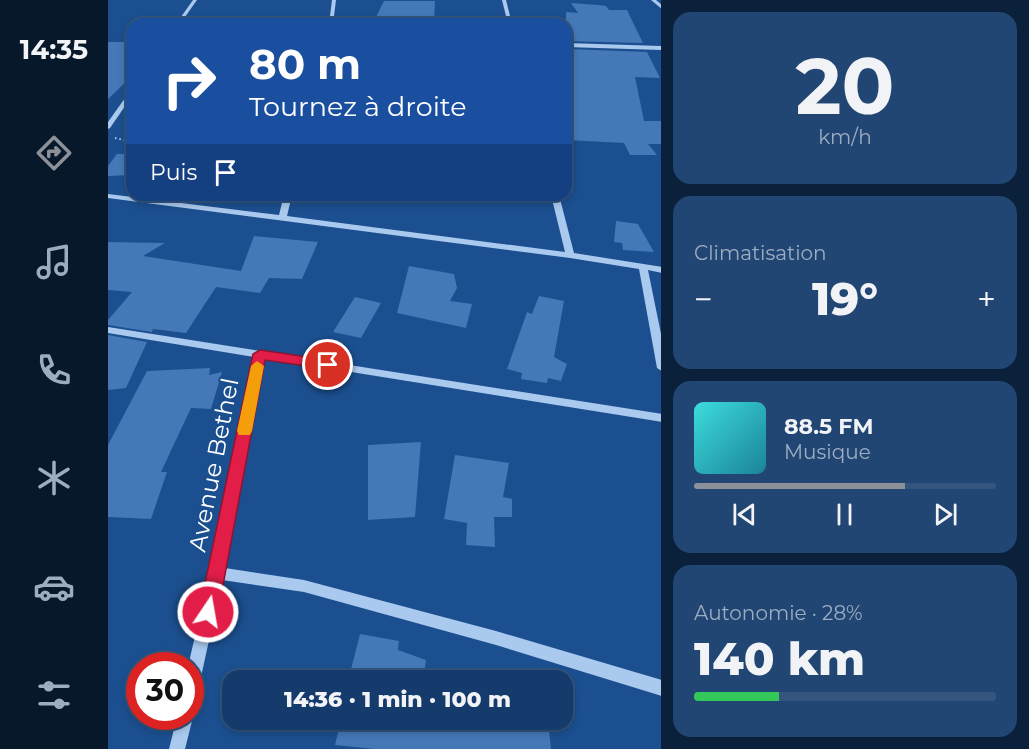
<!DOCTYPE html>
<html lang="fr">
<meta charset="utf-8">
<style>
:root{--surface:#143b6b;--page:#214673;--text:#f1f3f6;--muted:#9dadc1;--line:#33557e;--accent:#8c9099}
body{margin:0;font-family:Montserrat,sans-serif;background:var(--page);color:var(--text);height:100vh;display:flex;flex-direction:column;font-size:22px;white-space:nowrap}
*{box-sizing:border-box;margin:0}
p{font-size:20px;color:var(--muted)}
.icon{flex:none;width:33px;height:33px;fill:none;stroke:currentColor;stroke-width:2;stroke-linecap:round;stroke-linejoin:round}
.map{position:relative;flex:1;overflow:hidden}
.details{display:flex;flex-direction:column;gap:12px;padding:12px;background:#0b203b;width:368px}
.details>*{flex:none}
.banner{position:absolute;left:18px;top:18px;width:446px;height:183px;border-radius:18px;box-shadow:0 3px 9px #0003,0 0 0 2px var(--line);background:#1a4fa0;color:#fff;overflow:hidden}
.speed{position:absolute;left:18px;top:652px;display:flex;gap:12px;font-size:30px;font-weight:700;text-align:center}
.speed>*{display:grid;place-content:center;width:78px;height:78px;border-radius:50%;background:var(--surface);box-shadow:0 3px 9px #0003,0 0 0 2px var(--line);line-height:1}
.speed .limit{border:9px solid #d22;background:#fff;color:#111}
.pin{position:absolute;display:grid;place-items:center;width:51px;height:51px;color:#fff;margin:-26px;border:3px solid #fff;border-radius:50%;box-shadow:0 2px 6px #0007}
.me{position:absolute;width:66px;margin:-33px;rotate:12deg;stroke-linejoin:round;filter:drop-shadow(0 0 4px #0008)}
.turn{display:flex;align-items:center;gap:21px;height:126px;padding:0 24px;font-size:27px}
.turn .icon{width:78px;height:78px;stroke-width:2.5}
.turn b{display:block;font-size:42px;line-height:51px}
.then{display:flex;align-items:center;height:57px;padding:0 24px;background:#0003;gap:12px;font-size:22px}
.big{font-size:45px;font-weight:800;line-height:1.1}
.details .card{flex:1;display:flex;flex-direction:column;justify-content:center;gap:9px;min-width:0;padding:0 21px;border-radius:18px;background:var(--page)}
.details .dial{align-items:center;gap:0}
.dial b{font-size:78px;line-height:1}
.song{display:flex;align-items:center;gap:18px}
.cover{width:72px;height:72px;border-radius:9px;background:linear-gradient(135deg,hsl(180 70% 55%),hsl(190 70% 35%))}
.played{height:6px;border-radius:3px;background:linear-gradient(90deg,var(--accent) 70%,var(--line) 70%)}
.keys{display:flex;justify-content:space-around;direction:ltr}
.heat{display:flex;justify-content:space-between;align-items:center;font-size:33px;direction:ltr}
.charge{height:9px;border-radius:4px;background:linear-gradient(90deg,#34c759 28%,var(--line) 0)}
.trip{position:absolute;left:114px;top:670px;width:351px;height:60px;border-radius:18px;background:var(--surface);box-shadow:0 3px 9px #0003,0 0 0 2px var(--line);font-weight:800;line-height:60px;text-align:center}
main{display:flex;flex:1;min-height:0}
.tabs{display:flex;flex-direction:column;width:108px;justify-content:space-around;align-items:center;background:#08182b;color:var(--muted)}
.tabs .icon{width:42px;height:42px}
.tabs .on{color:var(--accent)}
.tabs b{font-size:27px;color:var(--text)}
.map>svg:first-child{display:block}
.building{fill:#4478b7}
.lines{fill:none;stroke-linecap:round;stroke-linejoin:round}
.path{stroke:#a9c9ee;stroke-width:2;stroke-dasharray:1.5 3;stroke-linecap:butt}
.minor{fill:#a9c9ee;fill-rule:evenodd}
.route{fill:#e11d48;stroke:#92132f;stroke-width:1.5}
.slow{fill:#f59e0b}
.labels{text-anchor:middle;stroke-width:4.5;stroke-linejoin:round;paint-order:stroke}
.near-street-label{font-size:24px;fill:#fff;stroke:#1b4f8f}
</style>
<main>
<nav class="tabs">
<b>14:35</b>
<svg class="icon on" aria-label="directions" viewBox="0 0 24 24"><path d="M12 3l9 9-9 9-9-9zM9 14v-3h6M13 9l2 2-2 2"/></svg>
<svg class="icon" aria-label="music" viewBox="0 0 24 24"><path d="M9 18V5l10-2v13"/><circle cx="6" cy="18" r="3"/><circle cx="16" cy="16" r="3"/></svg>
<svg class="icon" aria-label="phone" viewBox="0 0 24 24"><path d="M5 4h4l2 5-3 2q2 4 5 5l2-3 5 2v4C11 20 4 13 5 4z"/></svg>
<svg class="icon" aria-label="climate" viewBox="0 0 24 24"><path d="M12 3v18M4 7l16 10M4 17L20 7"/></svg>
<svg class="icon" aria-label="car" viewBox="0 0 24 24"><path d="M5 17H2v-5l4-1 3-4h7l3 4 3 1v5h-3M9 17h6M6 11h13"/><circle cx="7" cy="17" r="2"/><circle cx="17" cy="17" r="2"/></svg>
<svg class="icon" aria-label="filters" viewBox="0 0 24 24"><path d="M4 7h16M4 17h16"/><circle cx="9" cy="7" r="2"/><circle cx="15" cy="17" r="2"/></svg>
</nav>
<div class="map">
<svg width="554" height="749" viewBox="0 0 554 749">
<rect width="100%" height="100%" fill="#1b4f8f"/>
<path class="building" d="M276 1H327L326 22 266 21Z
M463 3 490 5 498 6 501 10H519L535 43 458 41V12L470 13Z
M0 42H24V76L0 99Z
M458 49 539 52 552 78 527 77 536 121H554V144H540L549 155H522L516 143 458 140Z
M9 154H24V175L0 176V166Z
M508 221 530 224 546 252 515 250 514 243 506 242Z
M146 236 210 242 194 279 161 278 152 293 108 287 78 333 45 329 44 332 0 325V320L24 292 0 290V242L57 243 35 256 133 271Z
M301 266 346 274 349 288 342 301 364 304 358 328 289 313Z
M431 296 456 301 446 357 459 364 453 381 440 378 439 383 413 379 414 373 399 369 419 312 424 314Z
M247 297 273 303 253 338 225 332Z
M0 335 39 342 18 388 0 390Z
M102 368 101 375 114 372 103 409 83 408 53 472H59L43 519 0 517V445L39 371Z
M313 442 307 517 260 520V445Z
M347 455 401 463 395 497 404 499V517H386L387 547 358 545 359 523 336 519Z
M252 634 291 641 290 650 318 660 315 681H240Z
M233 720H440L443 749H266L227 745Z"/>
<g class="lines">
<path class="path" d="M7 138 24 142"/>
<path class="minor" d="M85 0H89L72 24H68Z
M224 0H228L225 24H221Z
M394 0H398L404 24H400Z
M543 0H548L554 5V9Z
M458 43 554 46V50L458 47Z
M24 90V96L2 128 0 129V122L22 91Z
M0 194 171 215 176 195H184L179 216 457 252 443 195H451L466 253 554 267V273L540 270 554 339V371L549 368 531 269 462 258 0 198Z
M0 327 554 414V422L156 358 117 568 196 580 388 631 554 680V696L388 645 196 592 114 580 90 691 88 697 82 699V666H80L102 573 146 357 0 333Z
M82 711 85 717 77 749H61L69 717H82Z"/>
</g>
<path class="route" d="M152 350 220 360 227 365 220 369 157 360 110 612 107 618 100 621 94 618 91 612 145 354Z"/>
<path class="slow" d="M149 361 156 366 144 431 142 435H131L129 431 143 366Z"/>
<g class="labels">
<g class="near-street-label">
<text transform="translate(106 465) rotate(-79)" y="8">Avenue Bethel</text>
</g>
</g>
</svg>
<div class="speed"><div class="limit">30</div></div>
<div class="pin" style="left:220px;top:365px;background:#d93025"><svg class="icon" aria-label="arrive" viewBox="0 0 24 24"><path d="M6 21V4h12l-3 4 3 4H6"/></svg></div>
<svg class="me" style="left:100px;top:612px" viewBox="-20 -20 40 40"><circle r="17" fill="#e11d48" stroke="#fff" stroke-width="3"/><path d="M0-11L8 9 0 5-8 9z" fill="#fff"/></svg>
<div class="trip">14:36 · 1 min · 100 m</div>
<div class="banner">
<div class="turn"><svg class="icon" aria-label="right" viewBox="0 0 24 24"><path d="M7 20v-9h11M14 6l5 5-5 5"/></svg><div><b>80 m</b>Tournez à droite</div></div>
<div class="then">Puis<svg class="icon" aria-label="arrive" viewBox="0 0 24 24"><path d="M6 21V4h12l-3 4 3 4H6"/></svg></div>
</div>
</div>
<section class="details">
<div class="card dial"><b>20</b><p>km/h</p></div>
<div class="card"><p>Climatisation</p>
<div class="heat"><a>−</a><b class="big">19°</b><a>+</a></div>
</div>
<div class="card">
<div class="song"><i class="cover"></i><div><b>88.5 FM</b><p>Musique</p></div></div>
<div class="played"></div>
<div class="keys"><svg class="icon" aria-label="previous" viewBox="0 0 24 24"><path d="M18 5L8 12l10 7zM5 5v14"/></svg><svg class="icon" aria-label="pause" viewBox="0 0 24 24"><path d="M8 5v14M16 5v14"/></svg><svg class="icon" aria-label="next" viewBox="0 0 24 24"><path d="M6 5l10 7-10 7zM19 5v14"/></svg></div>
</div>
<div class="card"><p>Autonomie · 28%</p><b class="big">140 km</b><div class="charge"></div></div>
</section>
</main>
